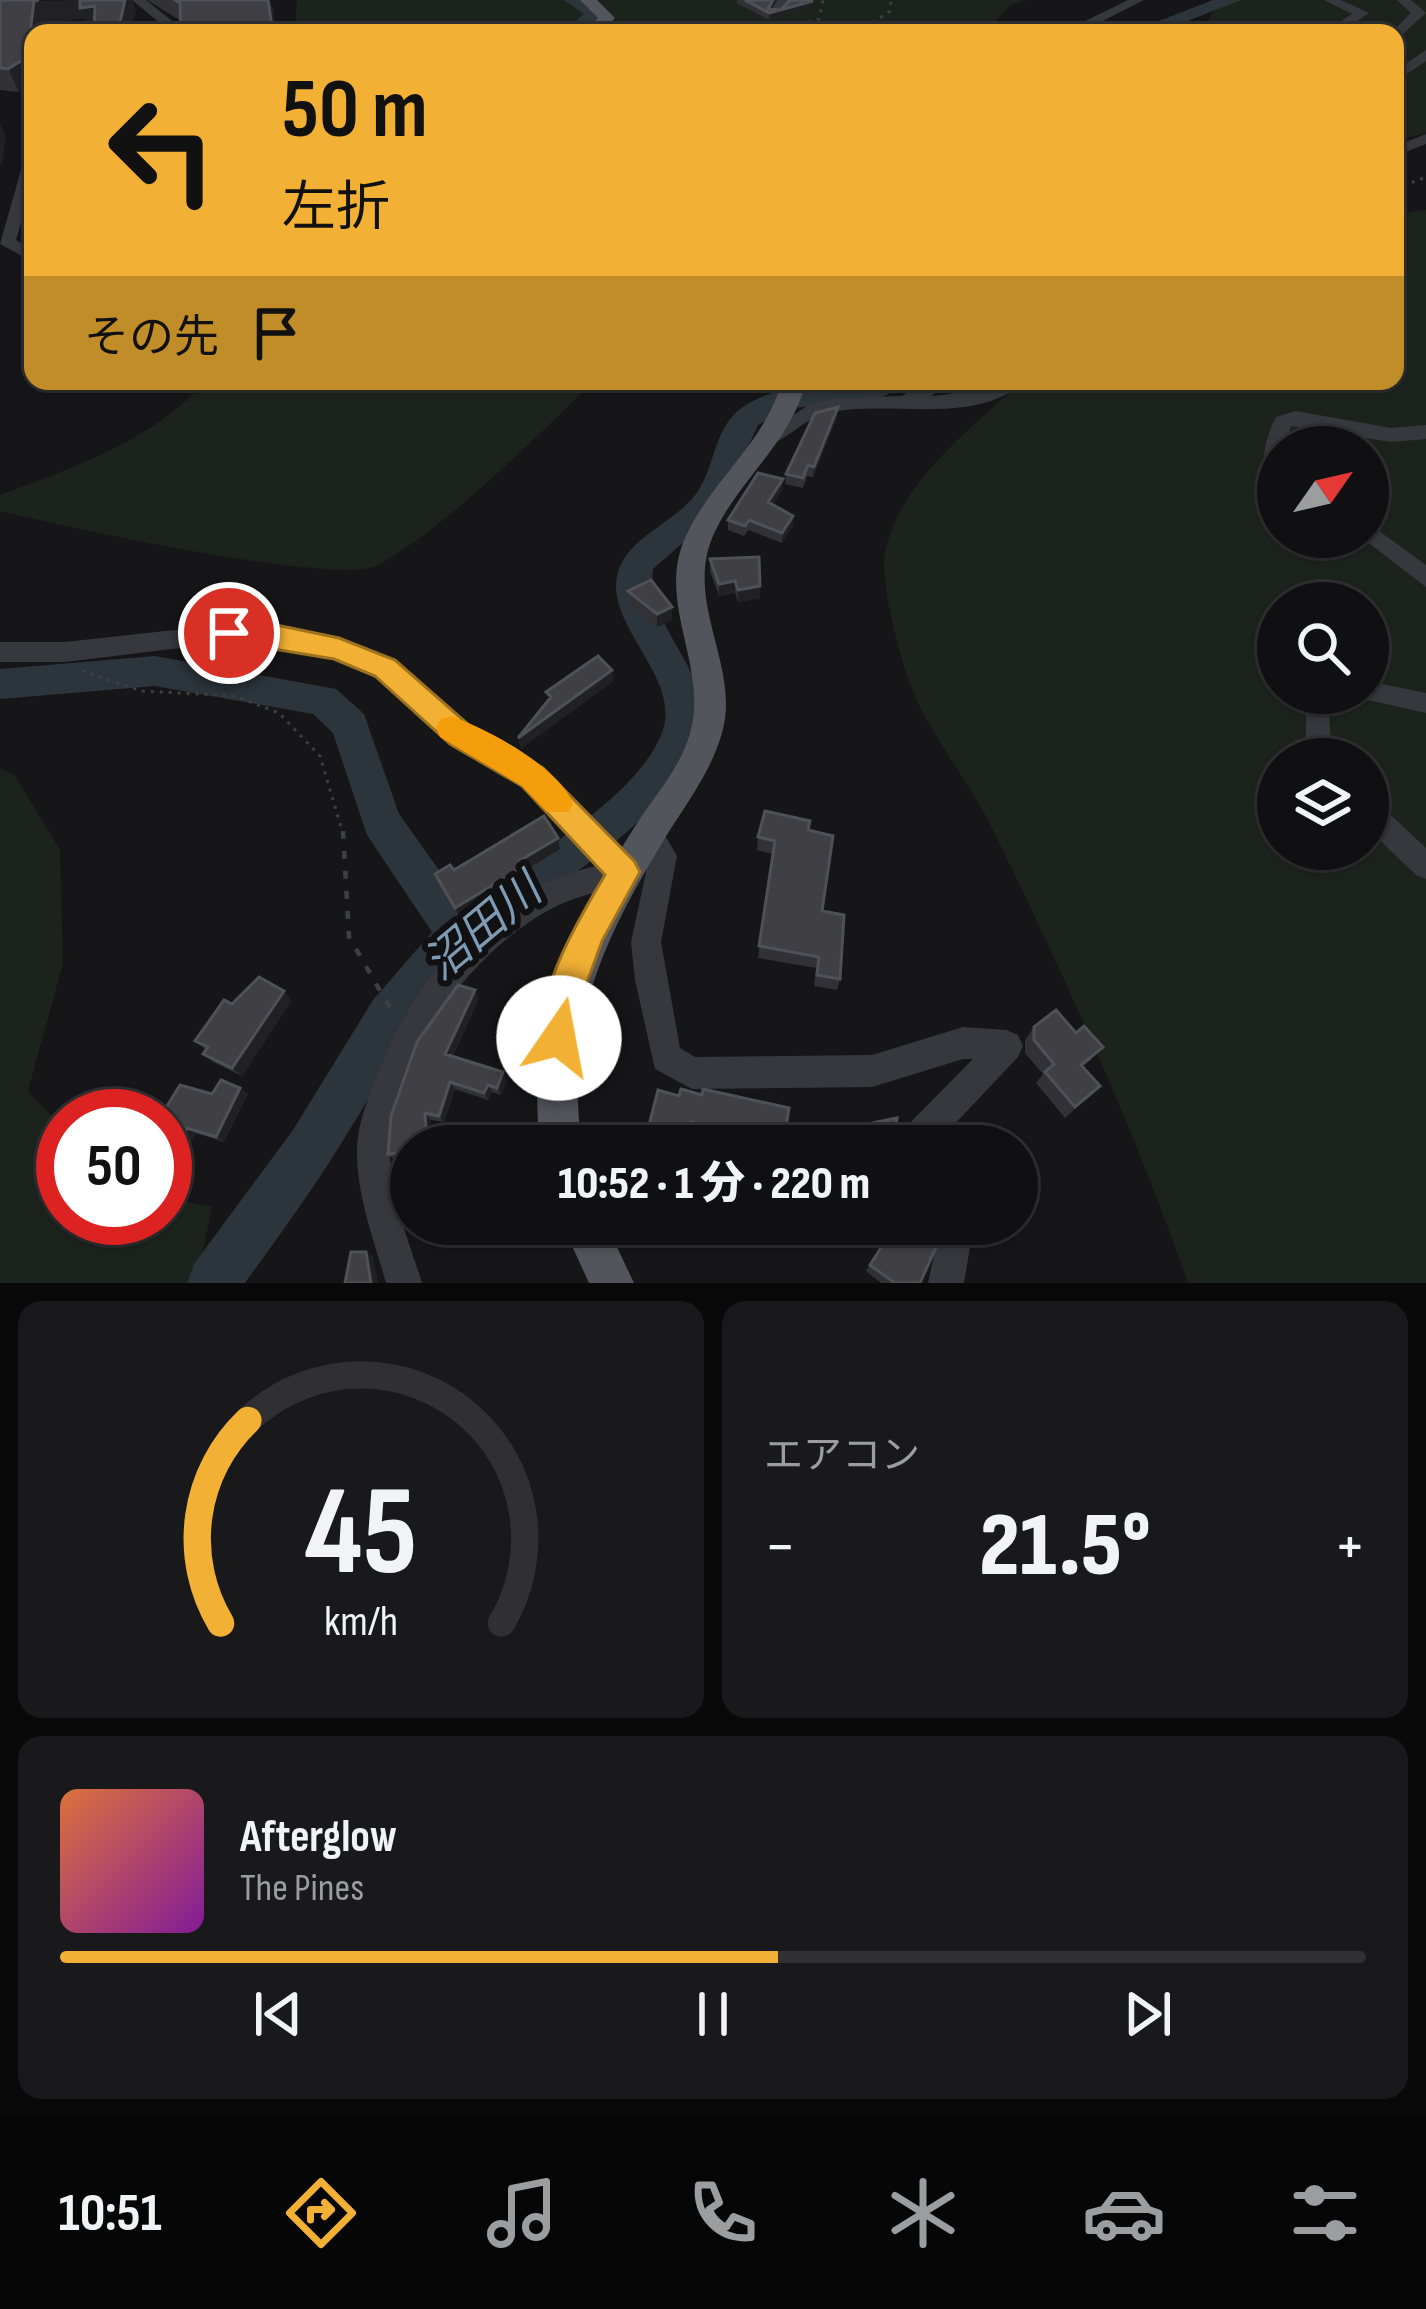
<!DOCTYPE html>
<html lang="ja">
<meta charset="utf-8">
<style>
:root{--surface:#101012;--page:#19191b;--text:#f1f3f6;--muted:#9c9d9f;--line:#303032;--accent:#f2b134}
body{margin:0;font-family:"Sofia Sans Condensed","Noto Sans JP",sans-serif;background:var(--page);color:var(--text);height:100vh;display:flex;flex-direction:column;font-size:45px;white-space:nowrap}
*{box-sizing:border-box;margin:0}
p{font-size:39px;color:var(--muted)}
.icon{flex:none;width:66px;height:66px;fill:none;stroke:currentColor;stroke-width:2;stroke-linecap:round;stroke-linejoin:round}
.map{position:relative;height:1283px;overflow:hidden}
.details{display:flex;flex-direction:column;gap:18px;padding:18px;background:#09090a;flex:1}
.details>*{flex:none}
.guide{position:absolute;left:24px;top:24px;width:1380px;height:366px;border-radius:24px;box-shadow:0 3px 9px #0004,0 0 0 3px var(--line);background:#f2b134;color:#111;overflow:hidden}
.needle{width:78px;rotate:56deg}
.fabs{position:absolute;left:1257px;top:426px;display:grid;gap:24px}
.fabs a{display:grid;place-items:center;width:132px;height:132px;border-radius:50%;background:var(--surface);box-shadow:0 3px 9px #0004,0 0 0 3px var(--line);font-size:60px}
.speed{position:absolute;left:36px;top:1089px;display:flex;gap:24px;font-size:60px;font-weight:700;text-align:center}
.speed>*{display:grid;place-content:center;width:156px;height:156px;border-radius:50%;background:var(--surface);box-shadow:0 3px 9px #0004,0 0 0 3px var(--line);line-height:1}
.speed .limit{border:18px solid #d22;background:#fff;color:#111}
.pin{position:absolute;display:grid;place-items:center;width:102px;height:102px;color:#fff;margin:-51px;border:6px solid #fff;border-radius:50%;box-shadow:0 3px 12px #0007}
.me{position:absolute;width:132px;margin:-66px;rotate:12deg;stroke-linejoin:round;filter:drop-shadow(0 0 9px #0008)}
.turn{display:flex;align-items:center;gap:42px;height:252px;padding:0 60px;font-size:54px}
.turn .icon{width:156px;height:156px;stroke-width:2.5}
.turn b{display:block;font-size:84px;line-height:102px}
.then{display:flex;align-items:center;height:114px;padding:0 60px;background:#0003;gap:24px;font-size:45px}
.big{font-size:90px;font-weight:800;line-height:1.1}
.details .widget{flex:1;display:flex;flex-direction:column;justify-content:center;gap:18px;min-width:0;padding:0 42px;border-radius:24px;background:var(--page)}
.details .dial{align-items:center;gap:0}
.dial svg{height:312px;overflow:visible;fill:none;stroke:var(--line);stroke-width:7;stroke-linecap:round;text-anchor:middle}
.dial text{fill:var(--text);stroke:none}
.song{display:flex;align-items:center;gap:36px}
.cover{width:144px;height:144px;border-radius:18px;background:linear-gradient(135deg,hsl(20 70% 55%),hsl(290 70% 35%))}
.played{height:12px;border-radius:6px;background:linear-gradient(90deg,var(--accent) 55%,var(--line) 55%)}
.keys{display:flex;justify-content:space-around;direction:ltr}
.heat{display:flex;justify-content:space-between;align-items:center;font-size:66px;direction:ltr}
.details .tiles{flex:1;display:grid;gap:18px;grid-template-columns:1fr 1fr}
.widget:last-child{grid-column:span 2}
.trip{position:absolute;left:390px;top:1125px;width:648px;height:120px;border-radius:60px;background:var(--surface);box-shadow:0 3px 9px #0004,0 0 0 3px var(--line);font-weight:800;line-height:120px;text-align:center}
.tabs{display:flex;height:192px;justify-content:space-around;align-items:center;background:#060607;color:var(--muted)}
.tabs .icon{width:84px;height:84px}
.tabs .active{color:var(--accent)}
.tabs b{font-size:54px;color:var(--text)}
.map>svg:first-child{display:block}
.green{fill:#1c231d;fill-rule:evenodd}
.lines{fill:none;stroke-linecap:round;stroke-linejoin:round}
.river{fill:#2c353c;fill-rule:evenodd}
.path-far1{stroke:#3d3f44;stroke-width:3;stroke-dasharray:3 6;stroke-linecap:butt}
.path{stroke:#3d3f44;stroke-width:4.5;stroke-dasharray:8 12;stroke-linecap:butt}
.minor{fill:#37383d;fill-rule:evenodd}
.major{fill:#53555c;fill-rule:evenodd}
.wall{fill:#323236}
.shaded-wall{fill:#212124}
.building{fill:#3f3f44;stroke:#4f5156;stroke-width:3}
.route{fill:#f2b134;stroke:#9d7322;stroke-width:3}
.slow{fill:#f59e0b}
.labels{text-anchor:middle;stroke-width:12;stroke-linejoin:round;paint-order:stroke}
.water-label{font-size:45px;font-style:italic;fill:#7f9bb3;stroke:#111113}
</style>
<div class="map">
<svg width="1426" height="1283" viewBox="0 0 1426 1283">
<rect width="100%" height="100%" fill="#161618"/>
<path class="green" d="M297 0H1027L1011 5 984 33H295Z
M1222 0H1426V133L1395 141V33H1198Z
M1426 210V1283H1188C1134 1128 1066 979 994 832 971 783 926 731 909 681 899 651 878 578 886 548 903 478 972 428 1022 381H1395V215ZM1278 447H1368V537H1278ZM1278 603H1368V693H1278ZM1278 759H1368V849H1278Z
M206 381H594C536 437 447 527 378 565 337 587 58 525 0 511V495C73 468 153 440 206 381Z
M0 768 15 776 60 850 63 963 28 1091 63 1128V1218H165V1197L212 1207 196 1283H0Z"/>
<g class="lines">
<path class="river" d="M564 0H588L607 14 584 33H561L584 14Z
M1213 0H1241L1157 33H1128Z
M867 381H914L882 397 786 409 758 425 718 512 653 569C646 627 707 666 703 723 697 800 550 888 494 934 423 993 387 1071 339 1147 310 1194 277 1238 245 1283H187L194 1264 293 1130 373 1000 432 932 367 835 333 733 313 714 155 686 0 699V669L155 656 336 689 364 714 399 814 464 905C521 863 636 800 662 733 681 683 618 636 616 588 615 540 672 527 696 494 718 463 712 422 751 402 786 383 828 386 867 381Z"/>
<path class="path-far1" d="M774 33 819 19 823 0
M858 33 890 11 891 0
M1395 189 1426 177
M82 671 142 691 235 696 279 713 320 756 343 834"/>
<path class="path" d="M343 831 349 937 393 1013"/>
<path class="minor" d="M132 0H146L187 33H172Z
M777 0H790L781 12H771Z
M1128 0H1144L1079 33H1061Z
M1324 0H1341L1369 13 1339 33H1323L1352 14Z
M1397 0H1411L1426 13 1395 41V33H1391L1411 13Z
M1426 50V61L1395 82V71Z
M1426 134V144L1395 156V146Z
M33 151V182L16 240 33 250V262L0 244 25 156Z
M927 381H951L931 396C964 394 993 381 1025 381 973 429 886 397 824 414 803 420 788 439 767 446L757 439 810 404 841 398 902 396Z
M1296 411 1391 428 1426 425V439L1391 442 1291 426 1285 447H1278V492L1270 490C1259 465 1264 441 1276 417Z
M1368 523 1426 565V587L1361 537H1368Z
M229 624 267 625 358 645 394 661 469 728 541 769 634 863 638 872 634 881C608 891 580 894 555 907 474 947 385 1064 390 1158 392 1201 409 1242 422 1283H386C374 1240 356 1194 357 1149 358 1118 372 1089 383 1061 424 964 494 890 599 865L523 785 451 744 376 675 353 663 267 643 229 642 65 662H0V642H65Z
M1368 681 1426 693V713L1359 698 1357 693H1368Z
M1307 693H1335L1329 703 1331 759H1305Z
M1368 799 1378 803 1426 848V879L1416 875 1368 829Z
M649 822 659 825 677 856 661 942 680 1048 695 1057 872 1055 963 1027 1007 1030 1018 1035 1023 1046 1018 1057 934 1146H895L899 1134 973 1059H963L872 1087 692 1089 655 1069 635 980 631 942 649 858 635 834 639 825Z
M920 1224H958L970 1247 964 1283H928L935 1251Z"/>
<path class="major" d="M580 0H597L615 18 601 33H583L598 18Z
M782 381H806C791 444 738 479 713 536 684 603 741 667 722 733 711 772 686 804 665 838 602 943 564 1020 582 1146H540C526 1020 567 933 634 828 654 796 685 763 692 725 705 661 656 599 686 536 712 479 765 443 782 381Z
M562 1224H606L634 1283H589Z"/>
</g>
<path class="wall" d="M0 0 136 9 131 33H95L94 29 89 30 84 18 44 23 43 33H33L19 92 0 90Z
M147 0H270L276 33H181V21Z
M737 0H777L772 9 781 10 813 1 812 7 769 20 737 3Z
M837 417 813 477 807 476 803 488 785 484 786 474Z
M782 489 773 504 793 516V526L782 543 748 530 744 536 728 530V520Z
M710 559 760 598 738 602 735 593 719 596 710 571Z
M628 591 672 607V620L657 627 629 604Z
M809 831 822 911 840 979 837 990 814 986 816 968 758 958 773 854 757 850 758 837Z
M479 999 453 1056 507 1080 501 1095 492 1092 488 1100 455 1089 444 1122 431 1120 407 1190 400 1160 395 1161 388 1154Z
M292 1000 242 1076 213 1062 203 1054 206 1050 195 1041 232 1004Z
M1034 1027 1092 1059 1082 1067 1100 1086 1065 1118 1036 1083 1043 1074 1025 1053V1040Z
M240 1088 248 1094 224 1142 196 1133 181 1163 165 1158V1116L212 1094Z
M702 1095 789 1108 760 1144 692 1128 689 1137 650 1131 649 1125 679 1096Z
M868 1124 895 1135 893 1138 870 1142 866 1127Z
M895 1224 920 1283H881L866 1271Z"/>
<path class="shaded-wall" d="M82 0 95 6 104 28 89 30 84 18 44 23 43 33H33V83L19 92 8 69 34 1Z
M125 0H132L136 9 131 33H95L94 30Z
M268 0H270L274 11 276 33H273Z
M773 0H777L769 13 813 1 812 7 769 20 768 9Z
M0 124 6 136 2 164 0 165Z
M838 407 837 417 813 477 814 467Z
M783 479 782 489 768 512V502Z
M793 516V526L782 543V533Z
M735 581V593L719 596V584Z
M760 586V598L738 602V590Z
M672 607V620L657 627V614Z
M612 670 614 681 521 749 518 738Z
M558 838 560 849 524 871 526 878 460 918 455 908 519 861Z
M475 990 479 999 450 1062 445 1054Z
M284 991 292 1000 242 1076 232 1068Z
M503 1072 507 1080 501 1095 497 1088Z
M450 1082 455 1089 444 1122 439 1116Z
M488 1085 492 1092 488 1100 484 1093Z
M240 1088 248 1094 224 1142 216 1137Z
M425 1113 431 1120 432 1146H427Z
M187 1128 196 1133 181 1163 171 1158Z
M366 1252 373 1256 378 1283H371Z"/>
<path class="building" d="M0 0H39L34 1 27 57 8 69 0 68Z
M80 0H125L119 27 94 30 95 6 80 8Z
M175 0H268L273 33H181L180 3Z
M745 0H773L768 9 781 10 790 0 813 1 769 13Z
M838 407 814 467 808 465 803 478 786 474 815 413Z
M758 473 783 479 768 502 793 516 782 533 749 520 745 526 728 520Z
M759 557 760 586 738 590 735 581 719 584 710 559Z
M651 580 672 607 657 614 628 591Z
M598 656 612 670 518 738 551 697 546 692Z
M765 811 810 821 808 830 833 836 822 911 844 915 840 979 817 975 819 957 759 946 775 841 758 837Z
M544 816 558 838 519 861 523 867 455 908 435 874 450 865 454 870Z
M259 977 284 991 232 1068 203 1054 208 1047 195 1041 224 1000 232 1004Z
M458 985 475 990 445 1054 503 1072 497 1088 488 1085 484 1093 450 1082 439 1116 425 1113 427 1146H411V1182L401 1184 400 1153 388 1154 391 1116 417 1042Z
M1056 1010 1076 1033 1084 1026 1103 1047 1081 1065 1100 1086 1075 1107 1045 1072 1054 1064 1034 1040V1027Z
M221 1080 240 1088 216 1137 187 1128 171 1158 165 1156V1116H161L180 1085 212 1094Z
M681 1089 702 1095 703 1089 789 1108 783 1146H760L761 1138 691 1122 689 1131 649 1125 658 1090 679 1096Z
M897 1118 895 1135 872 1139 868 1124Z
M854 1139 871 1146H852Z
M896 1224H925L937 1245 920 1283H895L870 1265Z
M351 1252H366L371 1283H345Z"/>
<path class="route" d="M229 622 267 623 339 638 395 660 471 727 543 768 635 862 640 872 602 941 580 1002 571 1050 559 1055 546 1050C527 1004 581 915 605 875L522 786 450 744 375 676 334 659 219 640 215 633Z"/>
<path class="slow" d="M451 716C489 730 556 765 573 803L569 812H547L522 786 440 737 436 728 440 720Z"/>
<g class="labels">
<g class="water-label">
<text transform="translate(482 926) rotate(-40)" y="16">沼田川</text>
</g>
</g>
</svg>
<div class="fabs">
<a><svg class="needle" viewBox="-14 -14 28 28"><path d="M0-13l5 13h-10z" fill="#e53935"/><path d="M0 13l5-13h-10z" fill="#9c9d9f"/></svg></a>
<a><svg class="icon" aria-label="search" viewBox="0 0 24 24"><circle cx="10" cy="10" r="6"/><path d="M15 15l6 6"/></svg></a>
<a><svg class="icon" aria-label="layers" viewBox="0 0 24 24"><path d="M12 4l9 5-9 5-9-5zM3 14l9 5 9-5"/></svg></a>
</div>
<div class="speed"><div class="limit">50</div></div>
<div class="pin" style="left:229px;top:633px;background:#d93025"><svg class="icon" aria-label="arrive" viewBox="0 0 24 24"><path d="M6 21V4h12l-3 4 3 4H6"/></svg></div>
<svg class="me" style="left:559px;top:1038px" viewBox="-20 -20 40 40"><circle r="19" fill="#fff"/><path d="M0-13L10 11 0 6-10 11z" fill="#f2b134"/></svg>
<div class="trip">10:52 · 1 分 · 220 m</div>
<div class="guide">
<div class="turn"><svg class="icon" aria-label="left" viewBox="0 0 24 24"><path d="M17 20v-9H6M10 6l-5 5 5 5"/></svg><div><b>50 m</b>左折</div></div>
<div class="then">その先<svg class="icon" aria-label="arrive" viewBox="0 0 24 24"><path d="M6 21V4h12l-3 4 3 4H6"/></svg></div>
</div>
</div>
<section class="details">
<div class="tiles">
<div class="widget dial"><svg viewBox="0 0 100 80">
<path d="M14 69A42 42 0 1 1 86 69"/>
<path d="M14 69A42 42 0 0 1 21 17" stroke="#f2b134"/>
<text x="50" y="56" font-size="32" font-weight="700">45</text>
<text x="50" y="72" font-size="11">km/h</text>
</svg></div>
<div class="widget"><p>エアコン</p>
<div class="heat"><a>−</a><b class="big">21.5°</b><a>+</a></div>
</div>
<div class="widget">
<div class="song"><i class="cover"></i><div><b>Afterglow</b><p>The Pines</p></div></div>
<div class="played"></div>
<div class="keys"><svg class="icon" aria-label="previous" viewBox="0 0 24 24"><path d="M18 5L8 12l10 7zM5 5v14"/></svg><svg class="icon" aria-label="pause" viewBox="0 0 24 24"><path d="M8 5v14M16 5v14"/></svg><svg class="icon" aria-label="next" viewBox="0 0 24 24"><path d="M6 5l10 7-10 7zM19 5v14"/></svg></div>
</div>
</div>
</section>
<nav class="tabs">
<b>10:51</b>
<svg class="icon active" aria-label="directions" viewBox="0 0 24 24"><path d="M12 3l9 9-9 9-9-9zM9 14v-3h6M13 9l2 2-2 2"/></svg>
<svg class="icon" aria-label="music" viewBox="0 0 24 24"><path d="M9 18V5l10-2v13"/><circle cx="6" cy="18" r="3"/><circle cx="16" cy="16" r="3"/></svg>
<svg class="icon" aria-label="phone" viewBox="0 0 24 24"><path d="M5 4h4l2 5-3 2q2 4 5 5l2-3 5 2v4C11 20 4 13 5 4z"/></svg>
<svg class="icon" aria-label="climate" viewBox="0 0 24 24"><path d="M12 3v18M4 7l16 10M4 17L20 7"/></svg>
<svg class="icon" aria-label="car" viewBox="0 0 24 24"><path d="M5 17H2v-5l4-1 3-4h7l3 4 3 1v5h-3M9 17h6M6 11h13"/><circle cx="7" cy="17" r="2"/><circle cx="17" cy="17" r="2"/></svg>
<svg class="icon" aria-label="filters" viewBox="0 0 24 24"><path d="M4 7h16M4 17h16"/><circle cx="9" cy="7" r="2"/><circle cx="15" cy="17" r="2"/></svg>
</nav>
